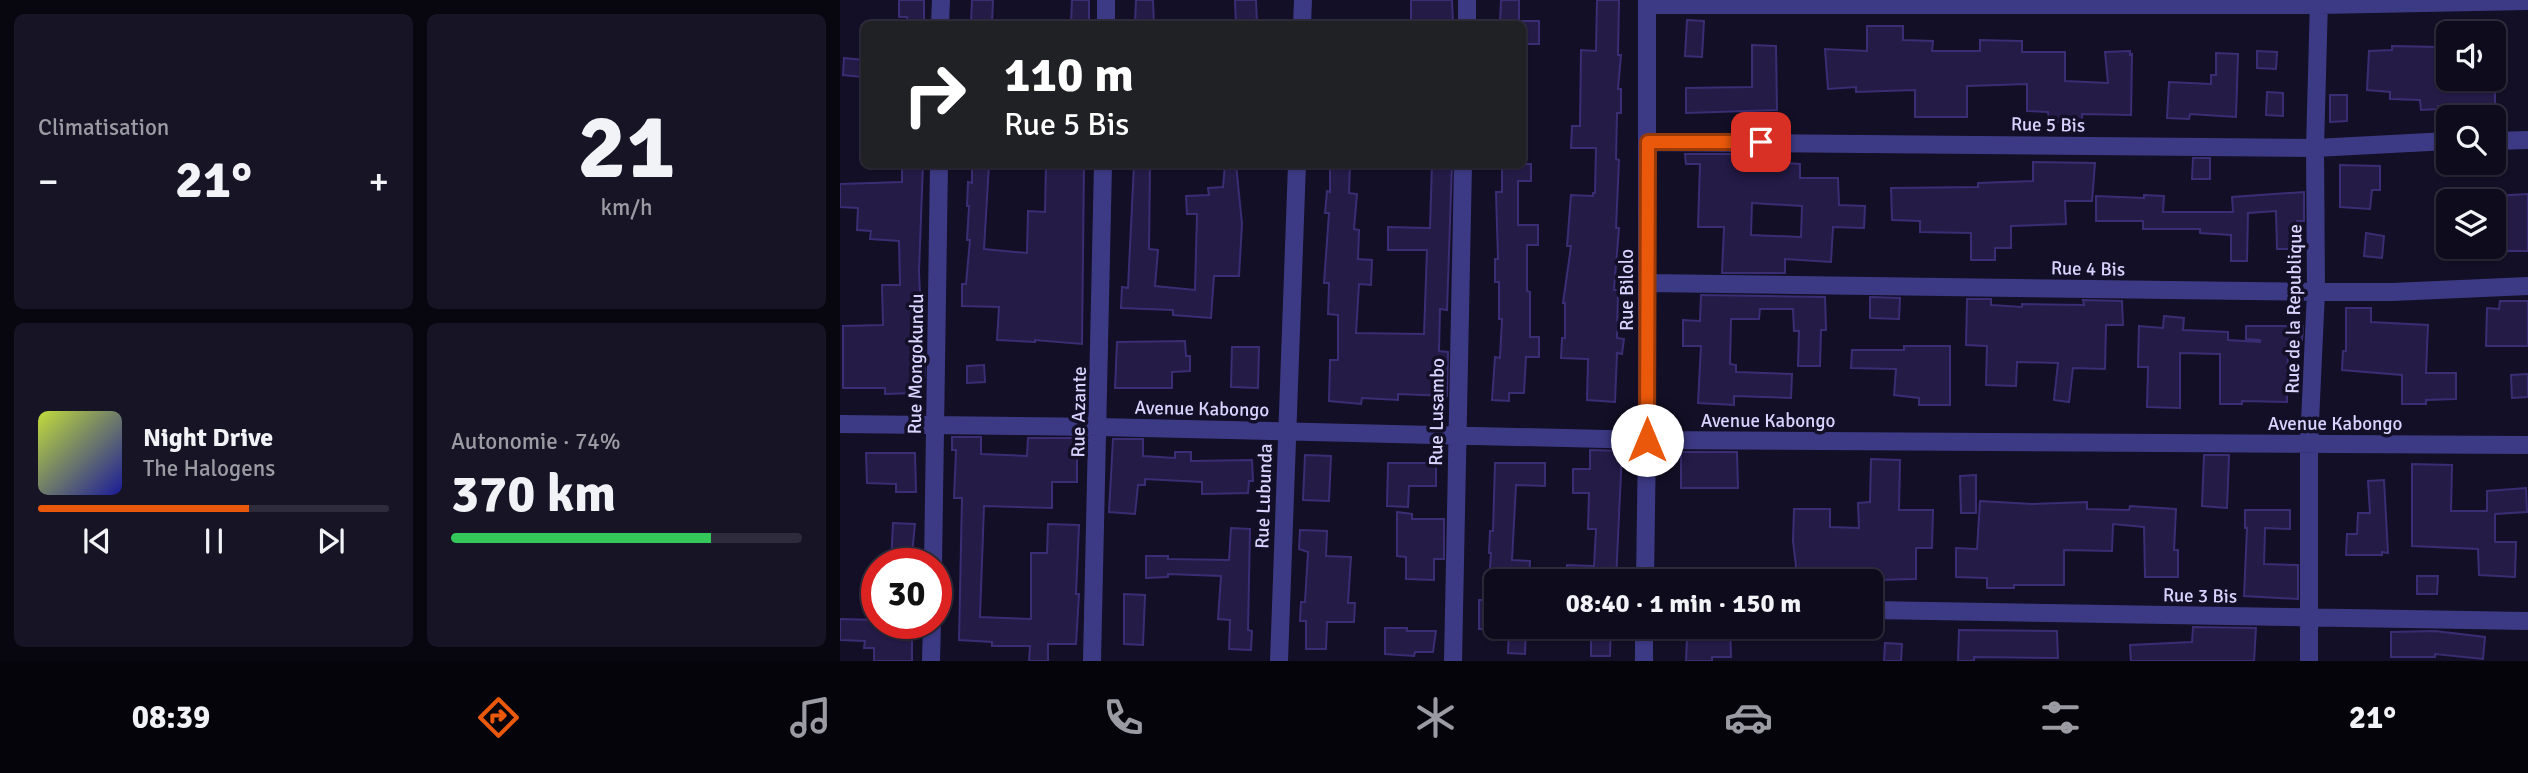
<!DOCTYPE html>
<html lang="fr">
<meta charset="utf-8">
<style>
:root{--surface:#0e0b1c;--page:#171425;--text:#f1f3f6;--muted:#9b9ba3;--line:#2e2b3b;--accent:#ea580c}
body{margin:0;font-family:Signika,sans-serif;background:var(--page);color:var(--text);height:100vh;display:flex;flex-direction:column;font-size:26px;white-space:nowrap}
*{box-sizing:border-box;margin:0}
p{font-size:23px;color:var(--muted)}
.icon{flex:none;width:38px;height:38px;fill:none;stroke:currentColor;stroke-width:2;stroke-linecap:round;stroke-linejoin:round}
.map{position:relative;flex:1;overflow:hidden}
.side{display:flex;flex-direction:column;gap:14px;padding:14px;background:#08060f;width:840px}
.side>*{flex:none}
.top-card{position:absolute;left:21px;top:21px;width:665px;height:147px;border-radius:10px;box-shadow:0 2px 5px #0004,0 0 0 2px var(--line);background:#202124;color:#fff;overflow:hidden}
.fabs{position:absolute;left:1596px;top:21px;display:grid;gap:14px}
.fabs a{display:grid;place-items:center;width:70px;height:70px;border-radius:10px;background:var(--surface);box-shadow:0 2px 5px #0004,0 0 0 2px var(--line);font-size:35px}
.speed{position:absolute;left:21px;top:548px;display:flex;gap:14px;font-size:35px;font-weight:700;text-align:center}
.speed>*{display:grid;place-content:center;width:91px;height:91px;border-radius:50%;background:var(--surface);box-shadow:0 2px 5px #0004,0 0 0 2px var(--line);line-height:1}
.speed .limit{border:10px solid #d22;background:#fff;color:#111}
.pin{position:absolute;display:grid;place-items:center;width:60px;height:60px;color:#fff;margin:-30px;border-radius:14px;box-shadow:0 4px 10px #0006}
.me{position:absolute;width:77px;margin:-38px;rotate:0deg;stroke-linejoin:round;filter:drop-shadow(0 0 5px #0008)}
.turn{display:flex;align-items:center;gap:24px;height:147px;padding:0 28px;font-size:32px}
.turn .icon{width:91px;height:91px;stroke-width:2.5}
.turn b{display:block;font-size:49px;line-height:60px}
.big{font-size:52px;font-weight:700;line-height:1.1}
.side .widget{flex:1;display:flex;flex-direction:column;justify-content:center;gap:10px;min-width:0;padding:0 24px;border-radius:10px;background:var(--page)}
.side .dial{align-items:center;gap:0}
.dial b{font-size:91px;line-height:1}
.song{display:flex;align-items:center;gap:21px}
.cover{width:84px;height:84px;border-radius:10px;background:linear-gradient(135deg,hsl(70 70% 55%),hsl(240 70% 35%))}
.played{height:7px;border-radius:4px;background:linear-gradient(90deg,var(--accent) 60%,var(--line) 60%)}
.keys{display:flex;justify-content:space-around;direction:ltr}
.heat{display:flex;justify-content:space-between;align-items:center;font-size:38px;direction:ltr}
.charge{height:10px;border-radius:5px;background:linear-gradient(90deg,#34c759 74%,var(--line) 0)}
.side .tiles{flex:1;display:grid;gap:14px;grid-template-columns:repeat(2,1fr)}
.trip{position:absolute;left:644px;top:569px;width:399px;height:70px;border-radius:10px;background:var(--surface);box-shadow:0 2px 5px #0004,0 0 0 2px var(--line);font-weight:700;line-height:70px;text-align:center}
.dock{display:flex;height:112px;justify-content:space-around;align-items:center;background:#06040b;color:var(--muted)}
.dock .icon{width:49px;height:49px}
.dock .on{color:var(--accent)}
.dock b{font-size:32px;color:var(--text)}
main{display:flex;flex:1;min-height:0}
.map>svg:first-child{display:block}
.building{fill:#241b47;stroke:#3b2d73;stroke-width:2;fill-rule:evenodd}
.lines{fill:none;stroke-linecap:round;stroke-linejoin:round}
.minor{stroke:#3d3a85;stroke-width:18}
.route-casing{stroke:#983908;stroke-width:18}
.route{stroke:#ea580c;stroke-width:12}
.labels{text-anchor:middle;stroke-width:7;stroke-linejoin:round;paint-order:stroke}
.street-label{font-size:19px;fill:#d9d4ff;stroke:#130f26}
</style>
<main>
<section class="side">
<div class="tiles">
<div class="widget"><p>Climatisation</p>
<div class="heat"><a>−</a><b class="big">21°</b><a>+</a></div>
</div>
<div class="widget dial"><b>21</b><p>km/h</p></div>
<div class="widget">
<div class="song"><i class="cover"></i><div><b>Night Drive</b><p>The Halogens</p></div></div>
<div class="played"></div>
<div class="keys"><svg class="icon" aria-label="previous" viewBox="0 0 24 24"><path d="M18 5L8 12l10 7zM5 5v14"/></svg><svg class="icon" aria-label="pause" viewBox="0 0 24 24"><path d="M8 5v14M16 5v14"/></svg><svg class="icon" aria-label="next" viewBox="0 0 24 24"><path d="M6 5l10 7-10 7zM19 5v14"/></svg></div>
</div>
<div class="widget"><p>Autonomie · 74%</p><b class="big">370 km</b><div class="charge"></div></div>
</div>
</section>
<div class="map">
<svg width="1688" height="661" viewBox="0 0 1688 661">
<rect width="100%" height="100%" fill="#130f26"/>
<path class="building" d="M59 0H84V24H67V17H59Z
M132 0H153L152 24H131Z
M232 0H249V24H231Z
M296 0H313L314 24H295Z
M395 0H416L417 24H396Z
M571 0H612L613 24H571Z
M661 0H679V24H660Z
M757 0H779L778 55H781L778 89H781V113H777L776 159 779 160 776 228H779L774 290H778L777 338 784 339 782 354 777 353 775 402 747 400 748 359 721 358 722 338H725V303H723L731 246H727L731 195 753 196V193H755L756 148H731L732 126H740L741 50 756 51Z
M847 20 864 21 862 57 845 56Z
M682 21H699V44H682Z
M1027 26H1063V40L1093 41 1092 51H1140V40L1182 41V52H1225V81L1268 83 1265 52 1290 51V55L1292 54 1291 115 1242 114V123L1209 121 1208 112 1187 111V84L1127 86V117H1075V90L1016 92V87L988 89 985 49 1027 51Z
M912 45 936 46 937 110 846 113V88L912 87Z
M1552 46 1599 47V87L1655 86V105L1598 106V109L1581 110 1580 100 1550 99V92L1527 90 1529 51 1552 50Z
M1417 51 1437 52 1436 69 1417 68Z
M1376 53 1398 54 1396 117 1350 114 1349 119 1327 118 1329 82 1371 84V75H1376Z
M4 58 23 60 22 77 3 75Z
M1427 92 1443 93V116L1426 115Z
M1490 95H1507V121L1490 122Z
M845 154H896L897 158H947V163L960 164V178H998L999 205 1025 206 1024 228 993 227 991 262 945 259V273H882L884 227H858L860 164H846ZM912 203 962 206 961 237 911 235Z
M1353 158H1370V179H1352Z
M1193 162 1255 163 1252 201H1225L1226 224 1171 226V248H1155V260H1131V233L1080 232V221L1052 220 1051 188 1138 187V183L1193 181Z
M62 164H83L79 272 81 314 74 361H85L84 385 76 384 75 393 45 394V388H3V326L43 325 42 285H60L59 241 30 239 31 231 17 230 18 208 0 207V184L62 182Z
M132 164H149L144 249 187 253 188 211 205 212 206 164H244L242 344 195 340V342L157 340 159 307 122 306V284H126L130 240H127L129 206H127L128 182 132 183Z
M294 164H310L309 249 318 250 315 286 355 290 357 214H347L346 196 369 195 368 188 383 187 385 164H396L402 224 399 276H374L371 318 333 315V310L281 308 282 287 288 288Z
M490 164H510L509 193 517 194 514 229 519 230 518 259 532 260 531 285 519 284 516 333 584 334 587 250H548V227L590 228 592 164H612L607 310 600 309 599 351 608 352 607 396 558 394V400L522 398 521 404 489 401 490 360H498V315L488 314 489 283H484L489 213H485L487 191 490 192Z
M662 164H691V181H678V225H698V245H687V291L690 292V337H699V357H686L684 393H669V401L652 400 655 357 660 358 662 319H659V282H655V259H658L656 192H662Z
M1500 165 1540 166V190H1532L1530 209 1500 207Z
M1464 192V221H1457V249H1437L1436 211 1408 213 1407 261H1391V235L1360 233V229H1303V221H1256V196L1304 198V195L1324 196 1323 212H1393L1392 197Z
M1688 194V251H1658L1659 245 1654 244V196Z
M1526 233 1544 236 1542 258 1524 256Z
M861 295 985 297 986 330H981L980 366H958L959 331H954L953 309H920L919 319H891L890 364 896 365V372L952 374 951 398 894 396V405L858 403 861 346H843V320L860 321Z
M1030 297 1060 298 1059 319 1030 318Z
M1127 299H1151V305L1182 307V304L1244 305 1243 300 1282 301 1283 325H1266L1265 369 1233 368 1229 402 1214 400 1218 363 1177 362 1176 386 1146 385 1147 346 1126 345Z
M1660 301H1688V346H1646L1647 308 1659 309Z
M1506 308H1531V322L1588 325 1586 373H1616V399L1586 400V404H1562V375L1502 370 1503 351H1506Z
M1324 316 1344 318 1343 330 1388 332V340L1420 342V340L1406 339V326H1463L1462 340H1448L1447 402 1402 401V404H1380V354L1340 353V408L1307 407 1308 367H1298L1299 326 1323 328Z
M345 341 346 356H350V371L332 372V388H275L277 342Z
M1064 346H1110V405H1079V398L1054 395 1056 369 1011 368 1012 350H1064Z
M392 347H419L418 388 391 387Z
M144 365 145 382 127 383V366Z
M1688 374V397L1672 398 1671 375Z
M112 437H141V454L187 456 188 438H237V482H212V508L144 506 140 617 191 619V553H207L208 524 239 525 236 594H239L236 644H208V661H189L190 646H152V642L119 640 122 498H114L116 450H112Z
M273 439H303V456L335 458V452H351V461L412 460 413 481H409L408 493 362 494V482L305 479V485H298L295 514 269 512Z
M750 450 782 451 776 581H727V565L754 566 756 529H748L749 493H733V469H750Z
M841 452H897L898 488H841Z
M26 453H75L76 492H56V484L27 483Z
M465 455 491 456 489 501 463 500Z
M1364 455H1389L1387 508 1362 506Z
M1031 459 1060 460 1059 510H1093L1092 548H1076V579L995 581V573L957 575 953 541 954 509H990V527L1019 528 1018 503 1030 502Z
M548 463H596V486H569L568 507 547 506Z
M655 463H705V486L676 485 672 560 690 561 689 581H649L651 553H649L650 531H653Z
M1572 464 1612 465 1611 511H1647V491L1686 488 1687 512 1655 514V542H1676L1675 577 1639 575 1638 549 1572 546Z
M1136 475V513H1121L1120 476Z
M1544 480 1548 553 1542 552V555H1506L1507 534H1517L1518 513H1530L1528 481Z
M1140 501 1192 504 1247 502V509L1289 510 1290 506 1336 509 1334 550H1338V577H1305L1304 527 1273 524 1272 551 1224 550V585H1174V588H1147V578L1116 577V548L1137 549Z
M1405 510H1450V529L1425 528 1424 564 1458 565V599L1404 596 1407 528H1405Z
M557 512 572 514V519H604V559H594V580L566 579V557L557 556Z
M53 523 75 524 71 564H51Z
M391 528 410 529 408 630 412 631 411 650 389 649 390 620 378 619 381 576 328 574V577L306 578V556H328V559L389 560Z
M460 530 487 531 486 556 511 557 508 603H515L514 622H487L486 649H466V621H460L461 602H465L468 552 459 549Z
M1577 576H1598L1597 594H1577Z
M284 594 305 595 303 645 284 644Z
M639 600H656V629H639Z
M0 619 37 620V623H72V661H34V648H24L25 641 0 640Z
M669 626H686L685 654 668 653Z
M751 626H771L770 656H751Z
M876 626H890L891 657H872V661H846L847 638H876Z
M1353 627 1416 628 1414 661H1291L1290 645 1352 642Z
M545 628H567V631H596L593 652H575L574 656 545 654Z
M1119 630 1217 631 1218 658 1134 657V661H1118Z
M1595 631 1645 637 1643 659 1595 654V657H1551V632Z
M1045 643 1062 644 1061 661H1044Z"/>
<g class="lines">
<path class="minor" d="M807 5H1479L1688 1
M100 24 101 0
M266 24V0
M462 24 463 0
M627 24V0
M1654 141 1688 140
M808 142 1475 148 1608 141
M807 283 1476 292H1552L1688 286
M0 424 259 427 807 440 1688 445
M93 564 99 164
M805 581 807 440V0
M1031 610 1688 621
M91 661 92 623
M252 661 263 164
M439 661 457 164
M613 661 623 164
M804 661V626
M1469 661V443L1476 292 1475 148 1479 0"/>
</g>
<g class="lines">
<defs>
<path id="route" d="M807 440 808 142H921"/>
</defs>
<use href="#route" class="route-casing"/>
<use href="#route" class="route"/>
</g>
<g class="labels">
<g class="street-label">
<text transform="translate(1208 124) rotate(1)" y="7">Rue 5 Bis</text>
<text transform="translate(1248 268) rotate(1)" y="7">Rue 4 Bis</text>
<text transform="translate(786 290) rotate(-90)" y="7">Rue Bilolo</text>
<text transform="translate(1453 309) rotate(-89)" y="7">Rue de la Republique</text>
<text transform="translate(75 364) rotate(-89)" y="7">Rue Mongokundu</text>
<text transform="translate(362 408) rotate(1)" y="7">Avenue Kabongo</text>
<text transform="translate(238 412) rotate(-89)" y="7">Rue Azante</text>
<text transform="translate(596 412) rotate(-89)" y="7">Rue Lusambo</text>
<text x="928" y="427">Avenue Kabongo</text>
<text x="1495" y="430">Avenue Kabongo</text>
<text transform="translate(423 496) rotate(-88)" y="7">Rue Lubunda</text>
<text transform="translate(1360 595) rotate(1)" y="7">Rue 3 Bis</text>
</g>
</g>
</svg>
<div class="fabs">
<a><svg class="icon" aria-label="sound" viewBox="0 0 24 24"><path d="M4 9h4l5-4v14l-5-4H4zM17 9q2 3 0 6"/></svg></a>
<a><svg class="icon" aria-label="search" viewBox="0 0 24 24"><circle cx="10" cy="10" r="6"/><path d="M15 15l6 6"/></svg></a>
<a><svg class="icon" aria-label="layers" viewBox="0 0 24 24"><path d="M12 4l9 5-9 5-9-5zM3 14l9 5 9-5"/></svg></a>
</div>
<div class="speed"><div class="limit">30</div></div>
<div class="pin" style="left:921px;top:142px;background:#d93025"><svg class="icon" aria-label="arrive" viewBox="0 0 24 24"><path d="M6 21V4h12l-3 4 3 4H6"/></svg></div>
<svg class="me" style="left:807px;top:440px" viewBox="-20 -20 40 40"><circle r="19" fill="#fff"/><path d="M0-13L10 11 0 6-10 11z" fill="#ea580c"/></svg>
<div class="trip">08:40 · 1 min · 150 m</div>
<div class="top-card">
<div class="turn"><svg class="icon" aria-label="right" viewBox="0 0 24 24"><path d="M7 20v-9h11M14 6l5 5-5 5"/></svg><div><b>110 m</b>Rue 5 Bis</div></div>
</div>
</div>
</main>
<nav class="dock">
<b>08:39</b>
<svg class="icon on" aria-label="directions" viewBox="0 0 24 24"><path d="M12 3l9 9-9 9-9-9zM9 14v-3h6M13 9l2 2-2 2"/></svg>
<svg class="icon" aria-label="music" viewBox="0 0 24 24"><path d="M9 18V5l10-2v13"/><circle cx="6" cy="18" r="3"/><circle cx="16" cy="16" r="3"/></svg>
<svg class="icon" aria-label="phone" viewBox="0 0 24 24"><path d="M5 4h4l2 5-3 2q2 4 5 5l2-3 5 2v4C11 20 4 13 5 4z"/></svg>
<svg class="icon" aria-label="climate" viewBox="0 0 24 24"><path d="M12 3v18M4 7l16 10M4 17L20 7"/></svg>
<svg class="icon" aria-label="car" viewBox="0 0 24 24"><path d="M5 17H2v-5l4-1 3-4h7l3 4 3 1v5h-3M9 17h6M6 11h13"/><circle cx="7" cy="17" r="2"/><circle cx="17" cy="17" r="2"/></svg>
<svg class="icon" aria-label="filters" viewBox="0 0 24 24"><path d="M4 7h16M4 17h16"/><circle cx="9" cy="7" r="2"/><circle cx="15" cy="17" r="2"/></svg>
<b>21°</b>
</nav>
